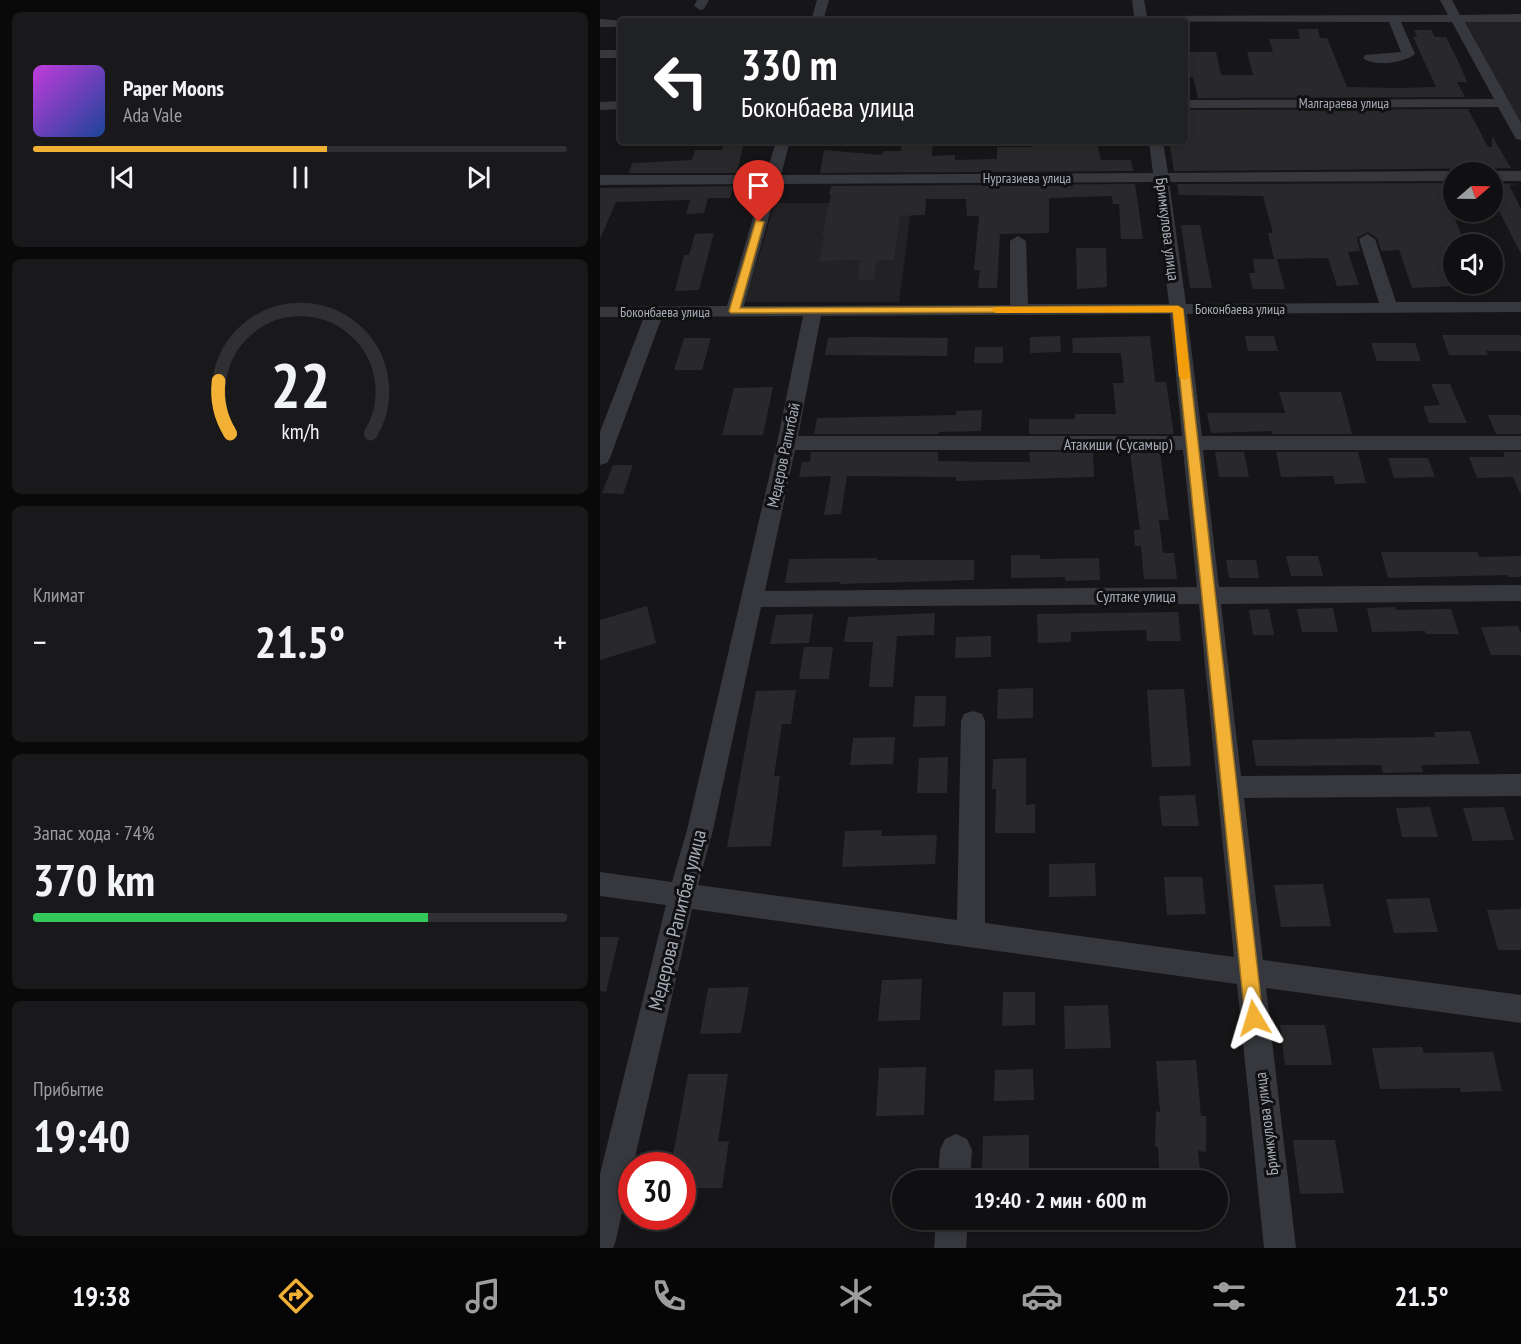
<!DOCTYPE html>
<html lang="ru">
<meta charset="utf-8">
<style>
:root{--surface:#101012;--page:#19191b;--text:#f1f3f6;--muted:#9c9d9f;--line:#303032;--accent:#f2b134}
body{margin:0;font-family:"PT Sans Narrow",sans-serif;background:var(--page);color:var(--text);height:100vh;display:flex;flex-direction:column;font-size:22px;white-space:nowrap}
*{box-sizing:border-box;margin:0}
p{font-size:20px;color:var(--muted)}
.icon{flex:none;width:33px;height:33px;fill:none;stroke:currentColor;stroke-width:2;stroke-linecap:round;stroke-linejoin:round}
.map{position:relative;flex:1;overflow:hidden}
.panel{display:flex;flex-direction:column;gap:12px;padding:12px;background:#09090a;width:600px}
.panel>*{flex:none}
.guide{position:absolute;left:18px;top:18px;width:570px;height:126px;border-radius:6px;box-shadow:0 3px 9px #0003,0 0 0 2px var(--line);background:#202124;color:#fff;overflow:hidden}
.needle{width:39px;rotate:70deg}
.fabs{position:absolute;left:843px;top:162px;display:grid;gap:12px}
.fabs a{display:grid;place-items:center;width:60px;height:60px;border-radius:50%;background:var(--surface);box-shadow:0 3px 9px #0003,0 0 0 2px var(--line);font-size:30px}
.speed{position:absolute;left:18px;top:1152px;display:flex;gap:12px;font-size:30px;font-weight:700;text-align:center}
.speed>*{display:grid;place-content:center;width:78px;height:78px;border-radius:50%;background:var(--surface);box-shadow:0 3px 9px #0003,0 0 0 2px var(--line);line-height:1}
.speed .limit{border:9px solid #d22;background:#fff;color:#111}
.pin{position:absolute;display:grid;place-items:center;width:51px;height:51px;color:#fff;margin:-62px -26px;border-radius:50% 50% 50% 0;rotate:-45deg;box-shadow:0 0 6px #0007}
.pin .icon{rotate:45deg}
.me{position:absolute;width:66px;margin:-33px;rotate:353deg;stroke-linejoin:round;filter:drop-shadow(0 0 4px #0008)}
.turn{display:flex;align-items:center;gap:21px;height:126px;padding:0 24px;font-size:27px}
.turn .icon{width:78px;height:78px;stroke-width:2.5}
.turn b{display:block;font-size:42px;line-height:51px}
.big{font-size:45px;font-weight:600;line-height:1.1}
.panel .card{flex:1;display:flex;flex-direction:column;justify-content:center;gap:9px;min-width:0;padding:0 21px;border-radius:9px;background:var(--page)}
.panel .dial{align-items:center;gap:0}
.dial svg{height:156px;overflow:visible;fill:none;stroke:var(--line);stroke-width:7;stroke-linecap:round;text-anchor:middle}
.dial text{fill:var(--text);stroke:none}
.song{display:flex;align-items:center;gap:18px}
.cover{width:72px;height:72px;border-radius:9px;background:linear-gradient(135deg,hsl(290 70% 55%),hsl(220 70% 35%))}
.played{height:6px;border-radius:3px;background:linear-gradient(90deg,var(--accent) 55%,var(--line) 55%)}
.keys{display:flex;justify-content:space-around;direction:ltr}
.heat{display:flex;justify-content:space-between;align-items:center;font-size:33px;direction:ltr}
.charge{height:9px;border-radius:4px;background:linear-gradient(90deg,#34c759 74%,var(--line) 0)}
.trip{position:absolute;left:292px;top:1170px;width:336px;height:60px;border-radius:30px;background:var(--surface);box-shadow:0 3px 9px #0003,0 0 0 2px var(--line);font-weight:600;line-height:60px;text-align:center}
.tab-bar{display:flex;height:96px;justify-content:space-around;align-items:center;background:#060607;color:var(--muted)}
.tab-bar .icon{width:42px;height:42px}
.tab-bar .selected{color:var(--accent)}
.tab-bar b{font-size:27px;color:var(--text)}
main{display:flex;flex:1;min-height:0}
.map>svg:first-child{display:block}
.built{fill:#222225}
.building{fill:#29292c}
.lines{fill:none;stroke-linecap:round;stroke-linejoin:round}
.minor{fill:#37383d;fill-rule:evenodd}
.route{fill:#f2b134;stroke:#9d7322;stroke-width:1.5}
.slow{fill:#f59e0b}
.labels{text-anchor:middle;stroke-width:6;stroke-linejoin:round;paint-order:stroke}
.far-street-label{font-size:14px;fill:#a8adb8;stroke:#111113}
.street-label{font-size:16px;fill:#a8adb8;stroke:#111113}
.near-street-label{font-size:20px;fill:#a8adb8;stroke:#111113}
</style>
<main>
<section class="panel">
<div class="card">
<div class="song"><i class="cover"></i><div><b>Paper Moons</b><p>Ada Vale</p></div></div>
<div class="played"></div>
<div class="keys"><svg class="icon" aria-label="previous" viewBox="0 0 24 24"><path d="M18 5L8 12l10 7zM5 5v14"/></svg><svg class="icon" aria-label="pause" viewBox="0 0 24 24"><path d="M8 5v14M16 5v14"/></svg><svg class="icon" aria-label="next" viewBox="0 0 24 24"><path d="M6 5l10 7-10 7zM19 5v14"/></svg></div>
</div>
<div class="card dial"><svg viewBox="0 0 100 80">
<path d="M14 69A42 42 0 1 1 86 69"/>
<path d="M14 69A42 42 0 0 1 8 42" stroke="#f2b134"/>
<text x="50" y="56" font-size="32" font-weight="700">22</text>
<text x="50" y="72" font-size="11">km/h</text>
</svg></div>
<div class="card"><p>Климат</p>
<div class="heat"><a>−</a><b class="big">21.5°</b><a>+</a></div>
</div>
<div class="card"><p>Запас хода · 74%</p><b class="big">370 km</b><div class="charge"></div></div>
<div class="card"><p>Прибытие</p><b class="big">19:40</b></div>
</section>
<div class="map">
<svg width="921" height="1248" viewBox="0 0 921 1248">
<rect width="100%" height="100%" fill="#161618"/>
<path class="built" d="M865 21H921V125L869 28Z
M175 203H312L299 302H145Z"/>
<path class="building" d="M698 29H718L720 38H727L747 87 796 88 836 87 813 37H817L814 30H831L835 37H846L860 65 867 82H857L865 97 598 98 593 77H590L586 52H616L621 75H653L647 52H673L669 39H700Z
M868 109 888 147H892V136L911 168 574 171 569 141H585V110Z
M124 141H144L137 173H29L32 163 92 160 95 150H122Z
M302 141H333L332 156 355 155V160L397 159V147H432V142H497L501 160H531L533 171 220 173 224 150 282 155 283 151H301Z
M854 183V216L865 244H854V286L812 288 799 250 781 251 777 238 768 232 757 238 760 251 748 252 759 285 737 286 728 258 674 259 668 233H673L663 196 579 195 577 184Z
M892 183 918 184 909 185 921 209V254L898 209H892Z
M535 184 543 239H521L519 204H513L512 196 449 198V233L400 234 397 288H378L380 270H374L379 216H367L366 199H326L325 215 300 216 294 260H277L273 280H257L261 260 219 261 225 235H222L231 195H229L231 186Z
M133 186 130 198H108L104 213 86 214 90 200 16 202 0 239V188Z
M581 225H600L612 288H590Z
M114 233 99 290 75 291 84 255H89L95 234Z
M476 248H506L507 287 477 289Z
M653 259H677L685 289H653L649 273H655Z
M842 335H921V351H886L888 355H849Z
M460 336 461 352 430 353V337Z
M550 336 555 382H566L574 434H429V419H475V414H516L513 383H524L521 353H473L472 338Z
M645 336H674L678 351H648Z
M255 337 348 338 347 356 225 355 228 338Z
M84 338H111L102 370H74Z
M771 343H815L821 361H777Z
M375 347H403V363H374Z
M831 384H850L867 423H829L823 406 840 405Z
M173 387 163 435H122L134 388Z
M679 392H741L752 434H672V431L611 433 607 413H685Z
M382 410 381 431 339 432V434H214L217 418 356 415V411Z
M888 415H921V434H896Z
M211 452H338V461L391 462H430L429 452H493L494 477 356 481V477L247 476 241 514 224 515 231 476 199 477 202 462H210Z
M530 452H560L569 520H559L563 553H574L577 579H544L541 546H535L534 530H540Z
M615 452H644L649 477H619Z
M676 452H758L766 483 735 484 733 476 681 477Z
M903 452H921V495L913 477 877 478 869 457H905Z
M788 458H828L835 477 794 478Z
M13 465H33L23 494 2 493Z
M781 552H877L879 557 921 556V577H908L907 575 788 578Z
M411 555H440V559L499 558 500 580 465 581V577L411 578Z
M686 556H718L723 576H691Z
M277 558V560H374V580L239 584 240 582 185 583 189 559Z
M626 560H656L659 578H629Z
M47 606 56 643 0 660V620Z
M795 607 796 610 851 609 859 634H826L825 631 772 632 767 608Z
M733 608 738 632H702L697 609Z
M669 609 674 635H653L649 610Z
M578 612 581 641H547L546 630 471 632V642L438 643 437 614Z
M335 613 334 635 297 636 293 687H269L273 642H244L248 617Z
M213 614 209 643 170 644 176 615Z
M918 626 921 633V655H891L881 627Z
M391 636V657L355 658 356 637Z
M204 647H233L229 679H199Z
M433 688V718L397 719 398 689Z
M584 689 591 766 552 767 547 690Z
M196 690 191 724H182L174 776H180L171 846 127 847 156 691Z
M315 696H346L345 726 313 727Z
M870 731 880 764 821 765 823 772 783 773 781 765 656 766 652 740 835 737 834 732Z
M295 737 293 764 250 765 253 738Z
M348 757 347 793H317L319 758Z
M426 758V805L435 804V833H395L396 789H392L393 759Z
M595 795 599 826H562L559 796Z
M830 807 838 837H802L796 808Z
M904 807 914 840 873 841 863 808Z
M282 830 281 836 337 835 335 864 242 867 245 831Z
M495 863 496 896 449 897V864Z
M564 877H602L606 914 567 915Z
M723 884 731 926 681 927 674 885Z
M829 898 838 932 794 933 786 899Z
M921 909V950H898L887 910Z
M0 937H19L6 992 0 991Z
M322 979 320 1020 278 1021 282 980Z
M149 987 141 1033 100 1034 108 988Z
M403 992H435V1025L402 1026Z
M508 1005 511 1048 465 1049 464 1006Z
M680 1025H725L732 1065H685Z
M822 1047 824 1053 893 1052 902 1091 861 1092 860 1088 780 1089 772 1048Z
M596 1060 601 1116H606V1152L598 1151 601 1180H560L558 1147H555L556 1111 560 1112 556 1061Z
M326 1067 324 1115 276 1116 279 1068Z
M433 1069 434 1100 394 1101 395 1070Z
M88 1074H128L118 1142 129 1141 122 1188H82V1166H71Z
M429 1135V1176L382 1177 383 1136Z
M693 1140H735L744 1193 700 1194Z"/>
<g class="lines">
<path class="minor" d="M97 0H109L104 9 100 10 94 6Z
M217 0H229L223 21H211Z
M532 0H544L547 16 848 15 840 0H852L860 15 921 14V22H865L921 123V140L916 139 898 107 585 108V100L894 99 852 22H801L815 54C805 63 773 67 763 58L765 55 801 52 789 22 317 21 323 17 534 16Z
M0 19 26 21H21V27H0Z
M0 50H21V58H0Z
M21 101V109L0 110V102Z
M176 141H190L181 175 553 173 549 141H563L568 173 854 171 858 172H854V181L569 182 586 304 779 303 759 239 767 234 775 239 796 302H921V312L587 314 602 436H921V450H603L619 587 921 585V601L621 604 641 776 921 774V796L644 798 663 960 921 995V1023L666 988 696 1248H664L637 984 92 909 33 1166H32L16 1240 13 1248H0V1174L66 905 0 896V872L72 882 87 830 177 443 203 316 62 317 10 458 7 463 0 465V432L44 317H0V307L127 306 163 184 0 185V175H166ZM554 182 569 304H428L426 241 418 236 410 241V305L144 306 178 184ZM570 314 582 436H198L221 316ZM195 450H583L597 587 165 591ZM599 604 634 957 385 923V721L382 714 373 711 364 714 361 721 357 920 98 885 113 830 161 607Z
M892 171H921V181H892V172H888Z
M356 1134 367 1139 372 1150 370 1180H338L340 1150 345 1139Z
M336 1220H368L366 1248H334Z"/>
</g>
<path class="route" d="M156 220 164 222 140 308 578 306 583 309 663 1018 660 1024 654 1027 648 1024 645 1018 573 312 131 313 129 311Z"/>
<path class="slow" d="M578 306 583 309 590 377 585 380 579 377 573 312 396 313 391 310 396 307Z"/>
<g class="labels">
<g class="far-street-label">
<text x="744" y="108">Малгараева улица</text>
<text x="427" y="183">Нургазиева улица</text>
<text x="640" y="314">Боконбаева улица</text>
<text x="65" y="317">Боконбаева улица</text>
</g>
<g class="street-label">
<text transform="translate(568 229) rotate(83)" y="6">Бримкулова улица</text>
<text x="518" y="450">Атакиши (Сусамыр)</text>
<text transform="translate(183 455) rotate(-78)" y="6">Медеров Рапитбай</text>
<text x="536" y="602">Султаке улица</text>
<text transform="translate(666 1124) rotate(-97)" y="6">Бримкулова улица</text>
</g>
<g class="near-street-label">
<text transform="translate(77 920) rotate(-76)" y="7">Медерова Рапитбая улица</text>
</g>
</g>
</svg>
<div class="fabs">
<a><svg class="needle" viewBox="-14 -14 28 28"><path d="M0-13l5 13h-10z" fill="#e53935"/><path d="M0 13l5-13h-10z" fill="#9c9d9f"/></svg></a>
<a><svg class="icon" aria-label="sound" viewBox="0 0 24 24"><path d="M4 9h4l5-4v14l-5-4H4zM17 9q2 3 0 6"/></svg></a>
</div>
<div class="speed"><div class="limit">30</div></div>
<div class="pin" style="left:159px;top:222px;background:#d93025"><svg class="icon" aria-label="arrive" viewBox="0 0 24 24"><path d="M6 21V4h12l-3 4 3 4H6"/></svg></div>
<svg class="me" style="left:654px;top:1018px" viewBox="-20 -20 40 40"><path d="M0-17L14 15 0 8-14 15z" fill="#f2b134" stroke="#fff" stroke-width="4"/></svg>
<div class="trip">19:40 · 2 мин · 600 m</div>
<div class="guide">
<div class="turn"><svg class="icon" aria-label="left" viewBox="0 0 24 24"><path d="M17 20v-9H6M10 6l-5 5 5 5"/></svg><div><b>330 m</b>Боконбаева улица</div></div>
</div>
</div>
</main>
<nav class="tab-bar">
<b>19:38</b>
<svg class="icon selected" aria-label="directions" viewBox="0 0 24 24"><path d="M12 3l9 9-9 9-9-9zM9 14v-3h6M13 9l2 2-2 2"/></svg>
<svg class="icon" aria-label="music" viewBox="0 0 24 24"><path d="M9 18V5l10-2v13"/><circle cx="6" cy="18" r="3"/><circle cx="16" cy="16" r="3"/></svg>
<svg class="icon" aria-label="phone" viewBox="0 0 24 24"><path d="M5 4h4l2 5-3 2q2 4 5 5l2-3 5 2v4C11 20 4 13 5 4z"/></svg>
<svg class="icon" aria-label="climate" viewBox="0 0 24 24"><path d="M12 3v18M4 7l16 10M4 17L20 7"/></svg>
<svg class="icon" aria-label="car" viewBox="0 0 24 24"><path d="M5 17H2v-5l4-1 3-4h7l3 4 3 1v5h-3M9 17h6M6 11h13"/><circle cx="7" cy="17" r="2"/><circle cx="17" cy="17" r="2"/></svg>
<svg class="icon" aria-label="filters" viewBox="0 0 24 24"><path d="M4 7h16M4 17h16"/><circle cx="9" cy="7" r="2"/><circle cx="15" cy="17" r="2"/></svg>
<b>21.5°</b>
</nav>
